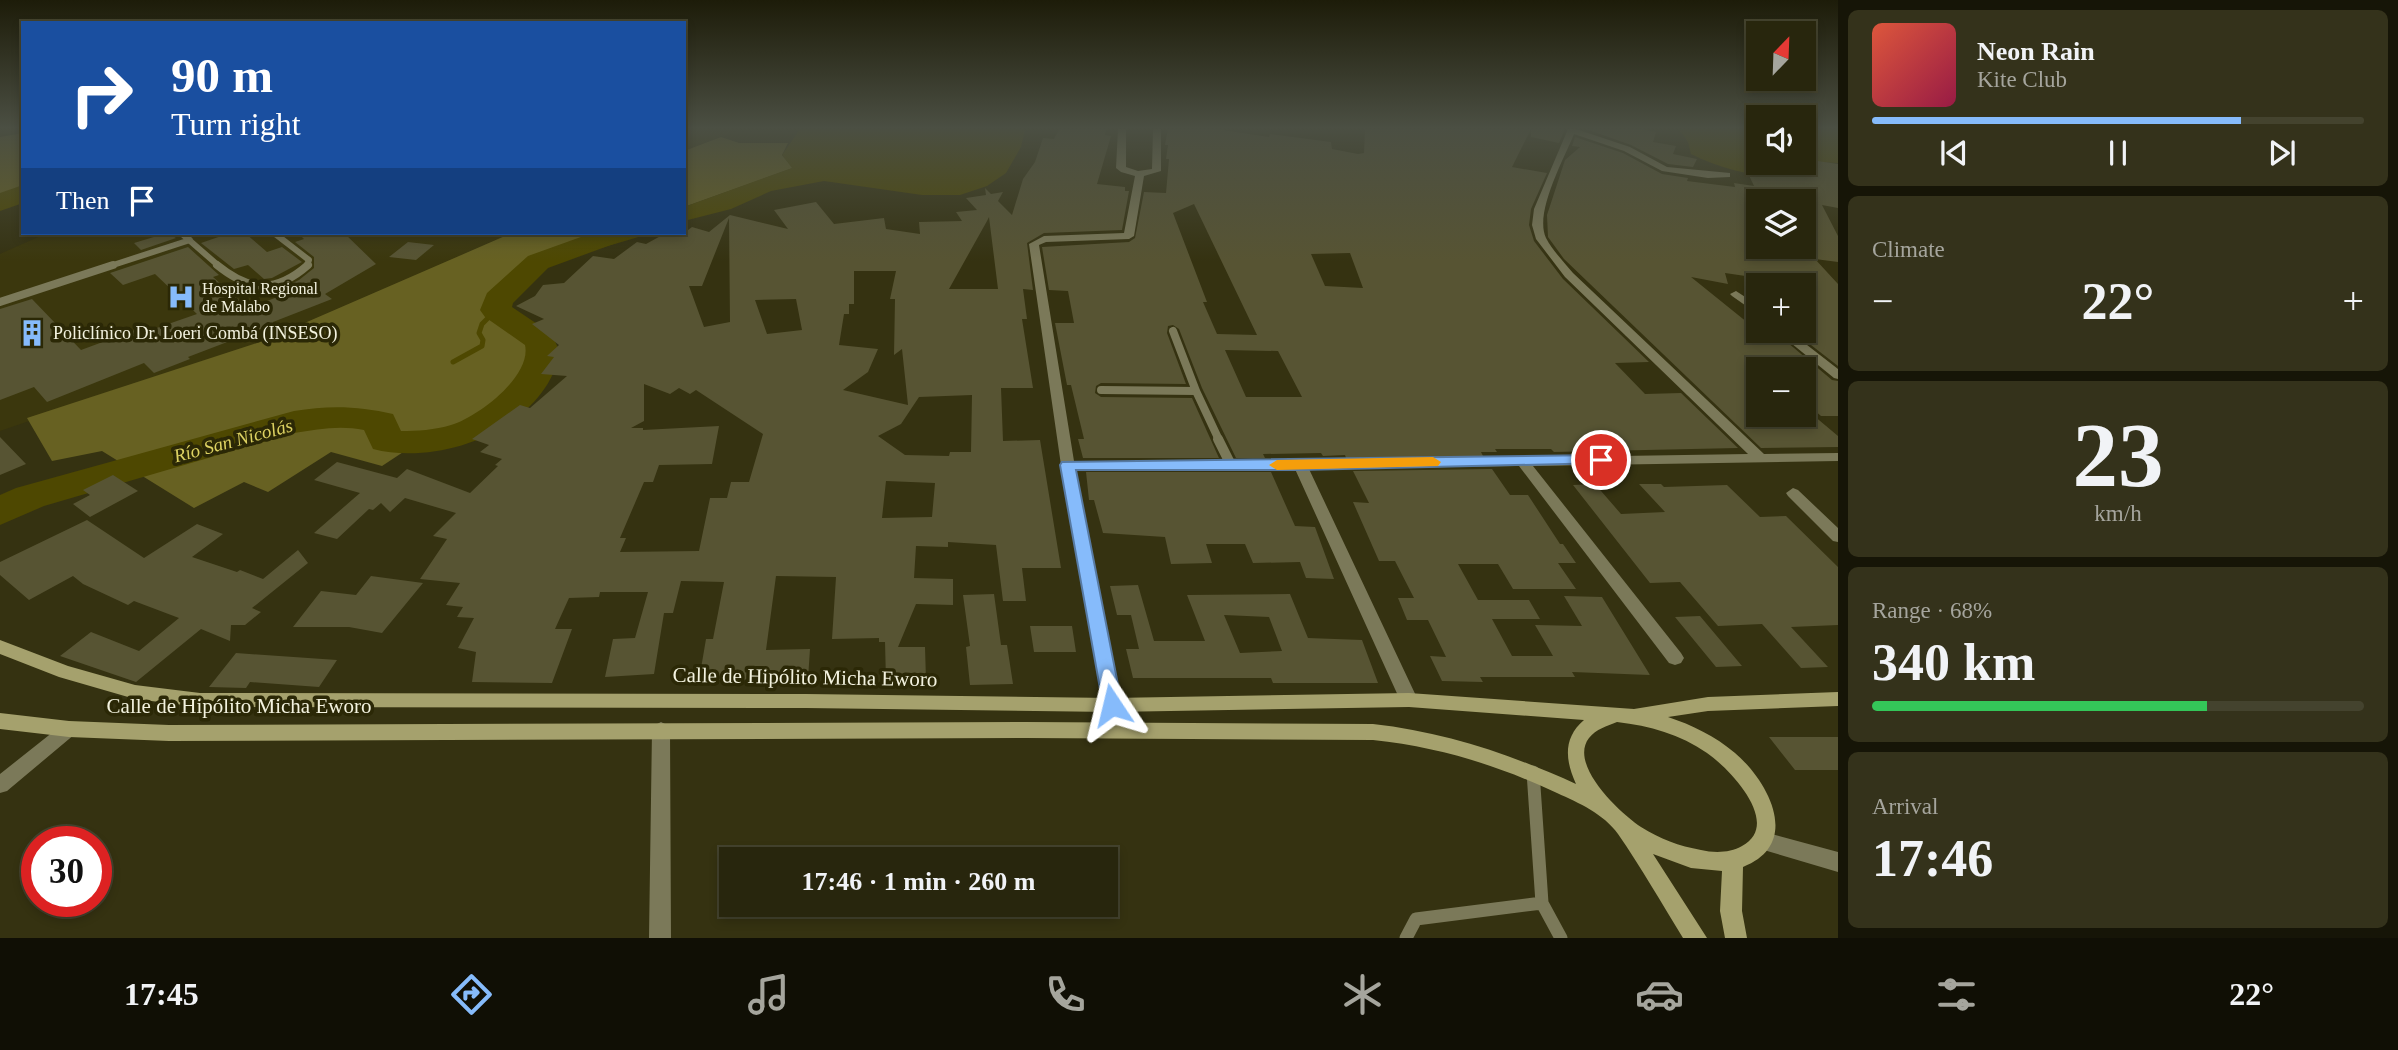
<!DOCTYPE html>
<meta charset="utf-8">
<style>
:root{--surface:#28260d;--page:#34321b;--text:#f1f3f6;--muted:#a5a59d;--line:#44432e;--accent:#86bbfb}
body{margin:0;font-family:Georgia,serif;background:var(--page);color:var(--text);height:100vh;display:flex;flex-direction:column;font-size:26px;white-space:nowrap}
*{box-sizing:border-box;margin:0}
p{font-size:23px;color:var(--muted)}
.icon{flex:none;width:38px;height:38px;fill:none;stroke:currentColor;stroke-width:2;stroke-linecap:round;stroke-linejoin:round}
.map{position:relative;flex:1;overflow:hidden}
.sheet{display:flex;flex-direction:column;gap:10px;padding:10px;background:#161507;width:560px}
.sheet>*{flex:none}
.banner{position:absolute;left:21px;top:21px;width:665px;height:214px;border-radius:0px;box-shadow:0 4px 10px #0003,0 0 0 2px var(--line);background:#1a4fa0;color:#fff;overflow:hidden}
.needle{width:46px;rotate:23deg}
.controls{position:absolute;left:1746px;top:21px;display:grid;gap:14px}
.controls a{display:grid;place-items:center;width:70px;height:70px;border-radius:0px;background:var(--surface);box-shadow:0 4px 10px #0003,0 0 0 2px var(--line);font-size:35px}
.speed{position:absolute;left:21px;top:826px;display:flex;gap:14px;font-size:35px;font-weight:700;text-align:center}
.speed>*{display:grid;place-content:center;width:91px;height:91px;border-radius:50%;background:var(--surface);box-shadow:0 4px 10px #0003,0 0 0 2px var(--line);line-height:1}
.speed .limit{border:10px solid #d22;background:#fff;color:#111}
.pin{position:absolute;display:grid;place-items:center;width:60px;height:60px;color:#fff;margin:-30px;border:4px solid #fff;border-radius:50%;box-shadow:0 2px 7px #0007}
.me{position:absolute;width:77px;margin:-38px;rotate:350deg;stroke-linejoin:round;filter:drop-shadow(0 0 5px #0008)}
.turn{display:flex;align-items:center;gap:24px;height:147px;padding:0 35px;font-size:32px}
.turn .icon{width:91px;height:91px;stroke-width:2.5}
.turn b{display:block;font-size:49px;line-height:60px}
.then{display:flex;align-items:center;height:66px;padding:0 35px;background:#0003;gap:14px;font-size:26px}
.big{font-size:52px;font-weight:600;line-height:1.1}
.sheet .widget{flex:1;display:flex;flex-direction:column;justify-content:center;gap:10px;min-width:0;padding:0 24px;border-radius:10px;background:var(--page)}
.sheet .dial{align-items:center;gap:0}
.dial b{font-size:91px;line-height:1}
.song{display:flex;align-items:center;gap:21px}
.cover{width:84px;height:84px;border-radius:10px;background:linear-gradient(135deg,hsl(10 70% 55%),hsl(340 70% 35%))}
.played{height:7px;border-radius:4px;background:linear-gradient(90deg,var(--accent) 75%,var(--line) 75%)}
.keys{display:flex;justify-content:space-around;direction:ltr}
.heat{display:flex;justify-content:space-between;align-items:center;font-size:38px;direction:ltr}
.charge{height:10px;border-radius:5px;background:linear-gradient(90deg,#34c759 68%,var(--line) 0)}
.trip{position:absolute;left:719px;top:847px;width:399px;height:70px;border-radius:0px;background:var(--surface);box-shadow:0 4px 10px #0003,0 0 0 2px var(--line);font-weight:600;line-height:70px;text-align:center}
.tabs{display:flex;height:112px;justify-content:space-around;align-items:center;background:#100f05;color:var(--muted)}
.tabs .icon{width:49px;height:49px}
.tabs .selected{color:var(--accent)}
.tabs b{font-size:32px;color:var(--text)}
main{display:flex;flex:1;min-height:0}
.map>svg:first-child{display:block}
.built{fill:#3b370d}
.forest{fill:#676122}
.water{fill:#4e4801}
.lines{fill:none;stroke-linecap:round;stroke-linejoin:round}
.stream{stroke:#4e4801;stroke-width:5}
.river{fill:#4e4801;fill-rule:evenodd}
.building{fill:#575433;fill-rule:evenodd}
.lane-far3{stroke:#7b7959;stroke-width:6}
.lane-far2{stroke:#7b7959;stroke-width:8}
.lane-far1{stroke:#7b7959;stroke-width:10}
.lane{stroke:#7b7959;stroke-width:13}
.street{fill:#7b7959;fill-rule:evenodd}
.secondary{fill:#a5a16d;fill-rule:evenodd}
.route{fill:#86bbfb;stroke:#577aa3;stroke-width:2}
.slow{fill:#f59e0b}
.labels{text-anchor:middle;stroke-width:7;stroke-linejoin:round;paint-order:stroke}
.far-poi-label{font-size:16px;fill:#f3f2df;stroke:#2b2806;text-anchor:start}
.poi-label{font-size:18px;fill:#f3f2df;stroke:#2b2806;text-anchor:start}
.water-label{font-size:19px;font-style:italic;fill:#ddd262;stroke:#2b2806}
.near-street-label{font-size:21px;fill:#f3f2df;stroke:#2b2806}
</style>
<main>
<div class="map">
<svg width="1838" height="938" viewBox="0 0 1838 938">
<rect width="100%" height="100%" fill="#353211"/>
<path class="built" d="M684 129H740L684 151Z
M47 233H512L263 341 0 431V254Z"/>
<path class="forest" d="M23 133V190L0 201V137Z
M721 137 739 143H788L782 155 793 168 684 207V151Z
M512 233H610L540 258V266L496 303 555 352 534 383 499 413 463 433 423 439 382 466 331 452 268 492 244 482 194 508 102 451 52 461 27 418 263 341Z"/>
<path class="water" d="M800 129H1025L1021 147 1006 173 987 186 960 195H922L824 181 771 191 731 209 684 221V207L792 168 782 155Z
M1679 129H1759V163H1803L1804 172 1798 180C1761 177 1724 171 1691 154L1688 142Z
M1804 129H1838V163L1804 161Z
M610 233H652L540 266V258Z"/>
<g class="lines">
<path class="stream" d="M453 362 482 346 483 340 479 333 482 324 496 310"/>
<path class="river" d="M23 185V203L0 211V193Z
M592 233H631L627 239 548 268 513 303 512 307 552 334 560 353C544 428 442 467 373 449L364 430C341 425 317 429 294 433L44 506 0 525V495L16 488 294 411C329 405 359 406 393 414L401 431C417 431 435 430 451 425 478 417 532 376 525 345L485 317 480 310 487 293 528 256Z"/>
</g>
<path class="building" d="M1059 129H1106L1105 135 1111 136 1097 184 1125 187V191H1129L1122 230 1044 233 1027 243 1033 290 1023 289 1027 319H1022L1033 388H1001L1003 441 1040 440 1061 568H1022L1026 601H1003L996 545 948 542V547L916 546 914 578 953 579V605L916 604 898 647H925L926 680 886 681 885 642H879V638L832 639 836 577 776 576 766 650 810 649 808 679 699 680 706 639H713L724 582 681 581 673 613H664L654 674 605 677 613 639 635 638 648 592H600L599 597 569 598 555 629H572L552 683 472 682 476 652 458 648 474 618 457 617 463 607 446 605 460 583 420 579 447 539 433 536 456 513 405 498 390 512 381 503 373 510 369 509 337 539 314 533 360 493 314 480 337 462 397 478 407 469 470 493 498 466 495 465 502 459 480 452 489 445 472 439 520 405 530 408 567 376 541 374 554 357 547 356 559 345 532 324 544 319 516 306 535 296 543 285 564 283 593 256 614 259 637 242 646 244 666 233H684L692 227 709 232 730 215 788 229 774 210 816 202 834 224 884 218 886 229 920 234 919 222 962 221 956 212 977 210 966 198 986 195 985 188 991 194 1003 192 998 201 1012 215 1023 179 1035 162 1043 138 1054 139ZM989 217 998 289H949L987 221ZM729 218 730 322 704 327 689 286H702ZM854 271H896L890 299H895L894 355 902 349 908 405 843 390 868 372 878 349 839 345 844 314H849V304H854ZM796 299 802 330 767 334 755 300ZM644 384 670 394 679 388 690 394 696 390 763 434 749 482H731L727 498H710L699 551 620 552 626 538H620L644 482H653L659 465 712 464 719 426 643 430V428H631L644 421ZM972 395 971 452H950L949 456 905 455 878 436 901 424 919 397ZM886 481 935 483 932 517 882 518Z
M1168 129H1216L1269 137 1270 134 1331 142 1332 149 1358 154 1364 153 1365 129H1531L1512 167 1547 173 1531 209 1529 225 1534 241 1563 279 1649 362 1615 363 1645 394 1681 393 1738 448 1554 452 1551 449H1495L1497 452H1481L1483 456 1346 458 1345 455 1323 456 1321 453 1263 454 1265 458H1236L1202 388 1179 329 1173 325 1168 326 1167 333 1186 384 1101 383 1096 386 1095 393 1101 397 1192 398 1219 458H1083L1078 439H1084L1071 385H1067L1055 323H1074L1068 291 1049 290 1042 247 1129 242 1135 238 1144 192 1166 193 1169 159H1166L1168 145H1165ZM1194 204 1257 335 1217 334 1203 302H1207L1173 213ZM1350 253 1363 288 1325 286 1311 254ZM1225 350 1278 351 1302 397H1246Z
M1531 129H1565L1559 143 1531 137Z
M1586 129H1641L1656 132 1653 142 1676 146 1673 154 1697 159 1693 167 1668 164 1631 145Z
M1575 137 1623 153 1662 174 1688 178 1687 181 1735 187 1734 183 1754 186 1746 169 1804 177V159L1838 164V208L1822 205 1838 236V262L1815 259 1838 284V366L1793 331H1804V285H1766L1759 278 1725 273 1728 284 1691 277 1758 331H1774L1832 380 1838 381V416H1821L1804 401V368H1765L1759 363V415H1813L1838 436V447L1761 448 1564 259 1548 237 1547 215 1565 160 1580 147 1572 146ZM1755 201H1804V247H1759V212Z
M167 233 176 238 141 250 134 243Z
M230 233H245L267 252 282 247 302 262 272 278 264 279 248 265 234 269 201 243Z
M298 233H344L376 264 325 294 332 299 273 322 274 324 188 357 190 359 154 373 144 363 47 402 34 387 0 400V309L32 299 81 350 146 326 151 330 197 314 155 274 123 285 110 273 188 247 219 275 213 277 248 308 283 295 278 290 299 280 314 268V257L295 242 304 239Z
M408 242 434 245 416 260 389 257Z
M0 437 26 464 0 475Z
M1492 469 1510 495H1528L1560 544H1563L1576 563H1558L1576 589H1513L1498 564H1458L1478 600H1529L1540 619H1492L1512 656H1553L1535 625 1582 626 1564 596 1602 597 1650 675 1572 672 1575 677H1480L1483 682 1442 681 1430 656 1446 657 1428 620H1407L1398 598H1414L1395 561H1379L1353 502 1369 503 1353 471Z
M1086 472H1271L1295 526 1315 527 1334 579 1306 578 1300 562 1253 563 1245 544H1206L1212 563 1171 564 1165 537 1103 533 1094 500H1089Z
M113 475 138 491 90 517 73 504 90 495 83 490Z
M1595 484 1621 514 1665 512 1639 484H1661L1664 487 1727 485 1760 517 1786 516 1838 567V625L1791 627 1828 667 1801 668 1762 624 1718 626 1680 582 1650 583 1573 485Z
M87 520 144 558 197 524 223 534 192 557 237 572 240 570 263 579 298 550 308 563 252 608 261 612 245 625H231L230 641 201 629 136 682 60 656 91 632 139 651 179 618 134 601 128 605 83 584 73 576 29 600 0 575V562Z
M371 576 423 583 382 633 349 627H293L321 591 356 595Z
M1138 585 1154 641H1205L1187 595 1290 594 1308 638 1362 640 1378 683H1273L1271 678H1133L1126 649H1139L1131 615H1117L1110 586ZM1224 615 1269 617 1282 651 1240 653Z
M994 594 1001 645H1007L1013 684 970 685 966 647 970 646 963 595Z
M1700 616 1742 666 1716 667 1675 617Z
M1030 626H1072L1076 652H1034Z
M236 653 337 660 319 687 250 682 246 688 209 687Z
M1769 737H1838V770H1795Z"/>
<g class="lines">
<path class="lane-far3" d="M181 233 220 267
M274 233 309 260 306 267
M107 267 190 240"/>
<path class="lane-far2" d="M217 265C249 291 275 294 308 265
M0 302 113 265
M1173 331 1196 391 1219 440
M1101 390 1196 391"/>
<path class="lane-far1" d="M1218 439 1231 465"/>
<path class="lane" d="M1533 772 1542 903 1561 938
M1406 938 1416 919 1542 903"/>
<path class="street" d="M1118 129H1126V167L1138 171 1152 169 1153 129H1161V171L1144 176 1134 236 1129 239 1046 242 1039 245 1074 461H1300L1748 454 1565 277 1536 239 1532 225 1534 209 1568 129H1576L1630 147 1667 167 1730 173V177L1708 178 1662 171 1624 151 1574 134C1564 159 1534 213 1546 238 1552 250 1564 262 1573 273L1764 454 1838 453V461L1533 466 1681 653 1684 658 1681 663 1675 665 1669 663 1519 466 1309 469 1418 700 1415 705 1409 707 1403 705 1400 700 1295 469H1076L1121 705 1118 710 1112 712 1106 710 1061 465 1029 244 1044 236 1124 233 1135 176 1121 172 1116 168Z
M1736 291 1759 306V315L1732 296 1730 294Z
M1776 331H1789L1838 369V379L1834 378Z
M1793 488 1798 490 1838 528V542L1833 541 1788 496 1786 493Z
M69 721 75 724 78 729 75 734 7 791 0 793V774L63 724Z
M661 722 667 725 670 730 671 938H649L652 730 655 725Z
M1764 832 1838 852V872L1757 848 1754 841 1757 834Z"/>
<path class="secondary" d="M0 640 68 666 135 685 200 693 806 694 1112 698 1409 693 1634 709 1708 697 1838 692V706L1708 711 1668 717C1692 725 1715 736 1735 753 1769 782 1802 844 1743 867L1742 911 1747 938H1725L1720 911 1722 871 1691 868 1653 854 1707 938H1683C1662 904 1641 867 1618 834 1604 814 1579 803 1557 793 1497 765 1439 747 1373 740L1027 738 169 741 69 737 0 729V713L69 721 169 725 1027 722 1373 724C1445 732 1510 754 1576 784 1565 760 1563 738 1584 720L1409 707 1112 712 806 708 200 707 135 699 59 677 0 654ZM1617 722C1650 726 1680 734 1707 753 1729 768 1783 824 1742 846 1730 853 1714 853 1701 850 1679 846 1660 839 1641 827 1621 814 1568 765 1589 738 1596 729 1607 726 1617 722Z"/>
</g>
<linearGradient id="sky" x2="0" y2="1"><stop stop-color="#1d1c09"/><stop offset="0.49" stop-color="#4b4f43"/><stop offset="1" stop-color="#4b4f43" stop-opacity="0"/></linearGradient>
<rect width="1838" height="261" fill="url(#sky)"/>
<path class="route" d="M1601 455 1606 456 1609 460 1606 463 1300 470H1076L1122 705 1119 711 1112 714 1104 711 1060 465 1062 462Z"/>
<path class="slow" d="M1433 457 1441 462 1438 466 1277 470 1269 465 1277 460Z"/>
<defs>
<symbol id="hospital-bare" viewBox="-9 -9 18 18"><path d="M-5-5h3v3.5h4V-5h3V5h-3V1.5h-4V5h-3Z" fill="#86bbfb" stroke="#2b2806" stroke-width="2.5" paint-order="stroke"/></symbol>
<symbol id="building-bare" viewBox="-9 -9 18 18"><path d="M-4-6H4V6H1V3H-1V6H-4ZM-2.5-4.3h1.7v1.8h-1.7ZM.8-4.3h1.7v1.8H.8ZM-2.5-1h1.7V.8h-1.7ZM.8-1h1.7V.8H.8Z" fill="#86bbfb" stroke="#2b2806" stroke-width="2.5" paint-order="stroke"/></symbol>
</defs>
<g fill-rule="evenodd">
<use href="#hospital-bare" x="162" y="278" width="38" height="38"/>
<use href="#building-bare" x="13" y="314" width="38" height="38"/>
</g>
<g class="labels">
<g class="far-poi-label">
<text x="202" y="294">Hospital Regional<tspan x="202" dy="18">de Malabo</tspan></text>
</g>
<g class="poi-label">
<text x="53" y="339">Policlínico Dr. Loeri Combá (INSESO)</text>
</g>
<g class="water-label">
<text transform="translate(233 440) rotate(-15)" y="7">Río San Nicolás</text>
</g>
<g class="near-street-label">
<text transform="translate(805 677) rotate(1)" y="7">Calle de Hipólito Micha Eworo</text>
<text x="239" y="713">Calle de Hipólito Micha Eworo</text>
</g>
</g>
</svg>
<div class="controls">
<a><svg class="needle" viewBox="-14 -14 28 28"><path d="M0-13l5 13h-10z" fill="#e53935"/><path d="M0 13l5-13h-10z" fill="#a5a59d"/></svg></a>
<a><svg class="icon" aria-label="sound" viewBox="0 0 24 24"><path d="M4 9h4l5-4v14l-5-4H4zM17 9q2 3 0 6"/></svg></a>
<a><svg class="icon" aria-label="layers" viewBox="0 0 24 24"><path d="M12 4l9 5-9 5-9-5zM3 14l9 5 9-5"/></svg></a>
<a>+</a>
<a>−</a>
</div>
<div class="speed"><div class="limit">30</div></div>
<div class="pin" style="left:1601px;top:460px;background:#d93025"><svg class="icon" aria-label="arrive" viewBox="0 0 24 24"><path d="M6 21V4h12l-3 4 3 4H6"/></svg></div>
<svg class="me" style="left:1112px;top:705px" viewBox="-20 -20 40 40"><path d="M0-17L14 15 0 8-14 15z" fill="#86bbfb" stroke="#fff" stroke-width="4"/></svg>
<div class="trip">17:46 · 1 min · 260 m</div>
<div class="banner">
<div class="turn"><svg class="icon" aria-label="right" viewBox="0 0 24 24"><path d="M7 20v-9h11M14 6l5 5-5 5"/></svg><div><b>90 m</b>Turn right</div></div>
<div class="then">Then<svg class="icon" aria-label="arrive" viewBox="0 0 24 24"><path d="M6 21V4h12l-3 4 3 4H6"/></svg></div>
</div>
</div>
<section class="sheet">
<div class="widget">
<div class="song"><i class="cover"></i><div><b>Neon Rain</b><p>Kite Club</p></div></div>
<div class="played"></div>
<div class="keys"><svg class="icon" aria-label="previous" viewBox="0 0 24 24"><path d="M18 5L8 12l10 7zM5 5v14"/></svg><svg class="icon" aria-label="pause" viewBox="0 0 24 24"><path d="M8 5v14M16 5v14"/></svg><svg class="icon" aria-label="next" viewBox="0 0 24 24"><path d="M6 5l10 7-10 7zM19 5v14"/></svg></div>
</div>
<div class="widget"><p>Climate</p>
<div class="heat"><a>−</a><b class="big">22°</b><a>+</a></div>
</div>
<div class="widget dial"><b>23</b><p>km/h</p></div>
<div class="widget"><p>Range · 68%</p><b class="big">340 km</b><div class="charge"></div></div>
<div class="widget"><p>Arrival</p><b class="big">17:46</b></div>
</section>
</main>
<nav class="tabs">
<b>17:45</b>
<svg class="icon selected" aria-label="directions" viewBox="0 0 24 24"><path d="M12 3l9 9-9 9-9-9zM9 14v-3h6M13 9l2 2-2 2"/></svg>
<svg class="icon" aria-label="music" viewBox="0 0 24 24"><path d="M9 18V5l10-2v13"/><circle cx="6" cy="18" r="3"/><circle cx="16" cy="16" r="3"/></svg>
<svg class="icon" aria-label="phone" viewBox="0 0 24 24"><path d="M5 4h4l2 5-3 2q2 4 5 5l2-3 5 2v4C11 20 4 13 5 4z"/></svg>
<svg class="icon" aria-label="climate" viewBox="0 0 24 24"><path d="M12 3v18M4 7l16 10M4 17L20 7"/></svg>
<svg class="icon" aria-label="car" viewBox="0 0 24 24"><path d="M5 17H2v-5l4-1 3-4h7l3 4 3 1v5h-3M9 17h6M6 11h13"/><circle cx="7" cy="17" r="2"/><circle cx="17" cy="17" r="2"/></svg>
<svg class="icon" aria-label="filters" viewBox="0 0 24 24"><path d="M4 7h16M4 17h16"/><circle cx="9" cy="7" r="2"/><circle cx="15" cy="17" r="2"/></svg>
<b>22°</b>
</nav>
